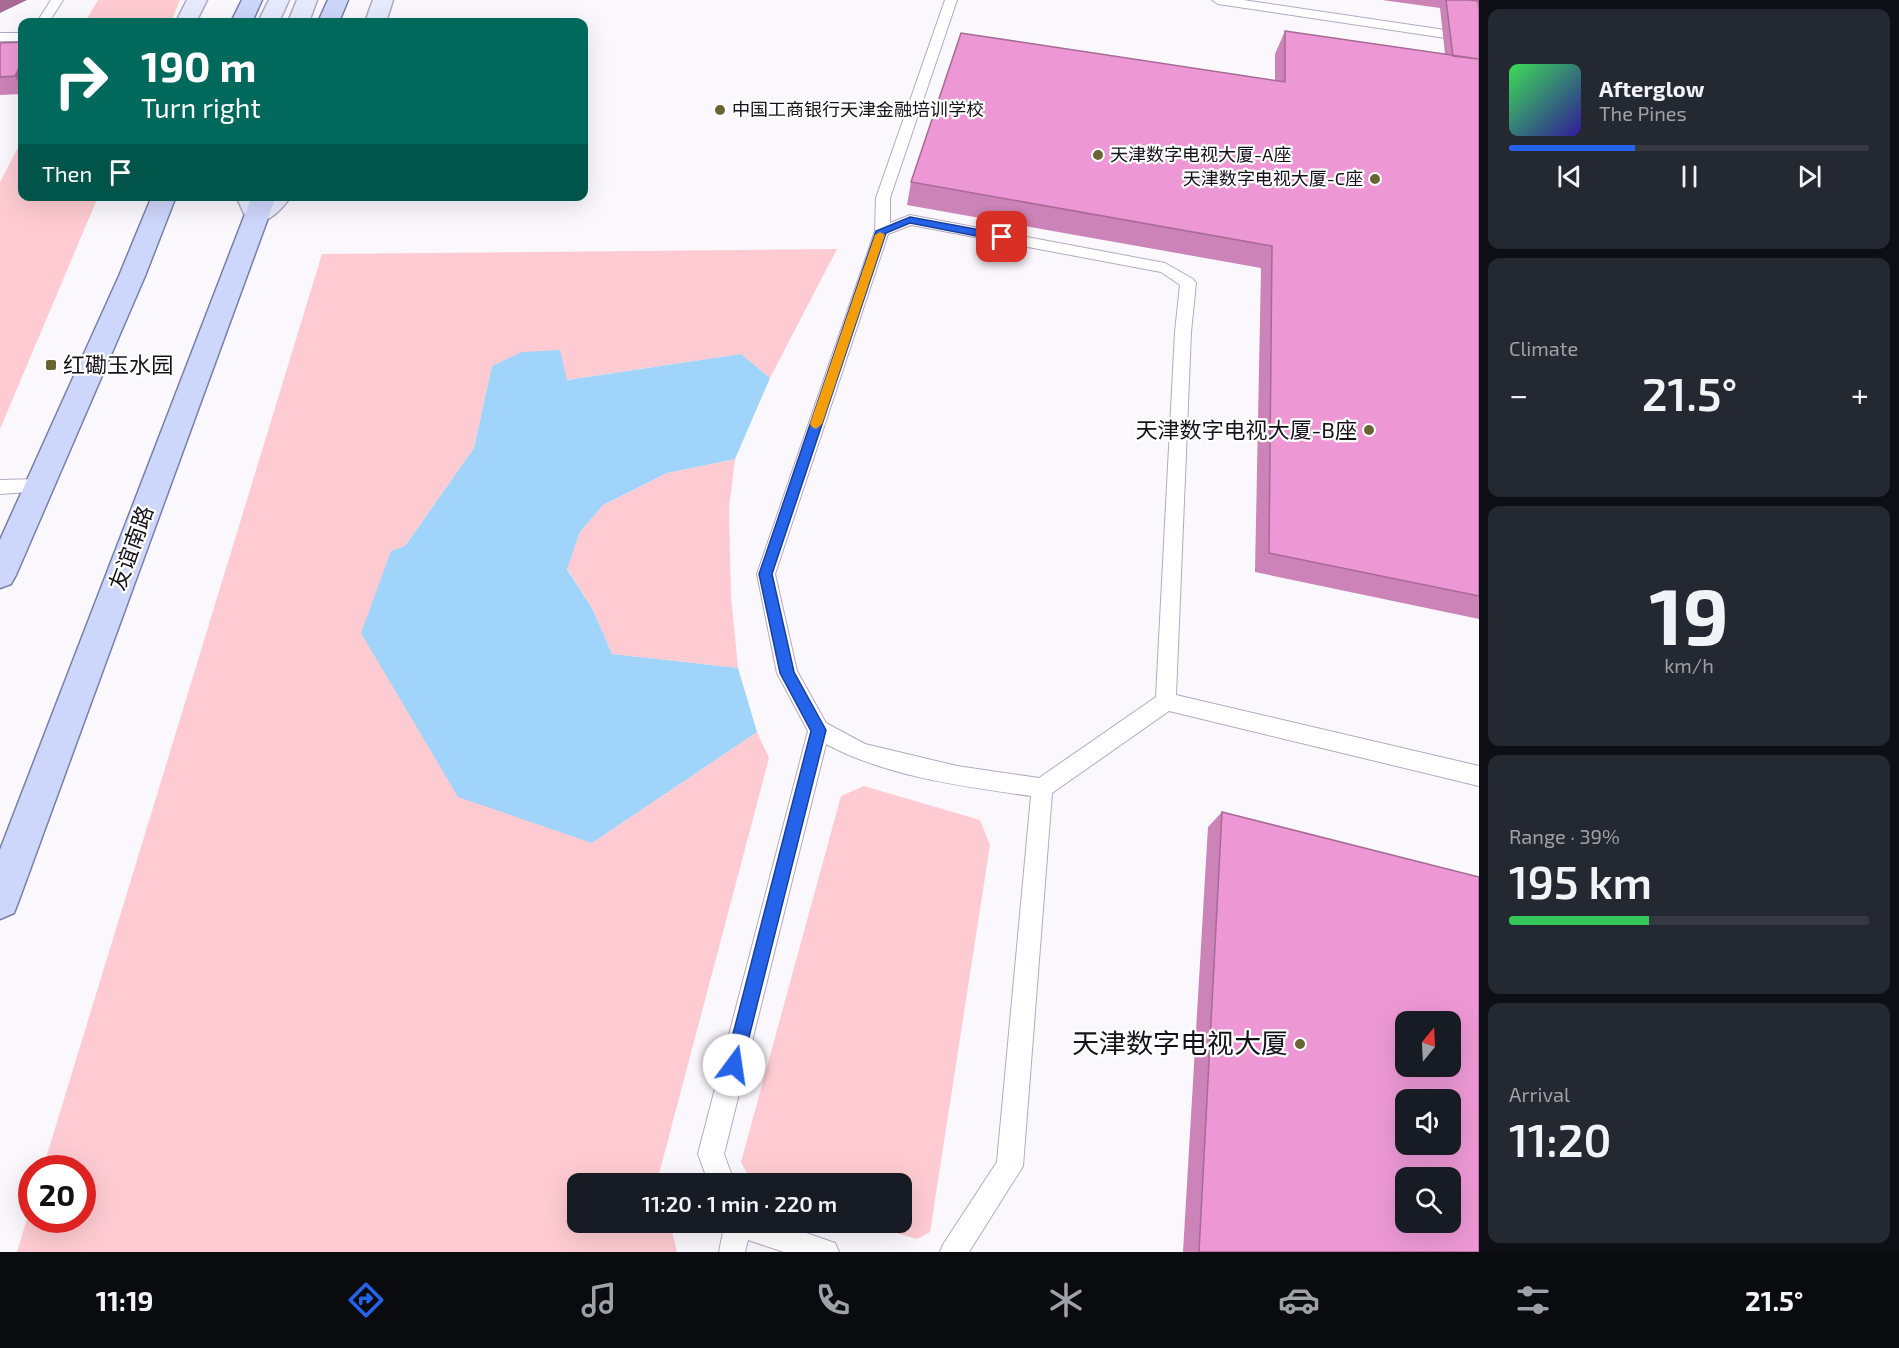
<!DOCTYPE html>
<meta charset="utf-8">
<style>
:root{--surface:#171b24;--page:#242831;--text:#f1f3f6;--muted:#9ea1a6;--line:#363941;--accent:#2563eb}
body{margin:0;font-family:"Exo 2","Noto Sans SC",sans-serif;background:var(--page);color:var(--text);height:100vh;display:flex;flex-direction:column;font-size:22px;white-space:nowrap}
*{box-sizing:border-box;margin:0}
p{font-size:20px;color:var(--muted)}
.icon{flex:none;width:33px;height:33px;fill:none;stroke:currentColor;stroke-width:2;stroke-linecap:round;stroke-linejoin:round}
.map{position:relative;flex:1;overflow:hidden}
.side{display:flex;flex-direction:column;gap:9px;padding:9px;background:#0d0f14;width:420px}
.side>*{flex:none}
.hud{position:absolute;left:18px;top:18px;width:570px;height:183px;border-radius:12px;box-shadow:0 6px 24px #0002;background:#00695c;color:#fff;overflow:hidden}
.needle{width:39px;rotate:18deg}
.tools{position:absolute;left:1395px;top:1011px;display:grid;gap:12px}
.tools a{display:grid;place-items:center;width:66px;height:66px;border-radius:12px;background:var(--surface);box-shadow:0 6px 24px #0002;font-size:30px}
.speed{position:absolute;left:18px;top:1155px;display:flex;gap:12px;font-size:30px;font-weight:700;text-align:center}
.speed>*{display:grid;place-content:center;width:78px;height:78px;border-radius:50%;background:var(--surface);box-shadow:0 6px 24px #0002;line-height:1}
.speed .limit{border:9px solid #d22;background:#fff;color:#111}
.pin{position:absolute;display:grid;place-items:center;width:51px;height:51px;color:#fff;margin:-26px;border-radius:12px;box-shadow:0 3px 9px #0006}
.me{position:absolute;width:66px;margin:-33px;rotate:14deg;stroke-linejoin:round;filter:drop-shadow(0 0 4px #0008)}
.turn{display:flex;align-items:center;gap:21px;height:126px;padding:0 24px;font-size:27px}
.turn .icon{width:78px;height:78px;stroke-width:2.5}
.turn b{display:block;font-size:42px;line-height:51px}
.then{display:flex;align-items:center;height:57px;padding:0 24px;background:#0003;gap:12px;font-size:22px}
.big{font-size:45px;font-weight:600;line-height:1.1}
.side .tile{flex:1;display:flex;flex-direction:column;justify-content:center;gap:9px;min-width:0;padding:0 21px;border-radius:12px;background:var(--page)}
.side .dial{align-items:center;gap:0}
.dial b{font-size:78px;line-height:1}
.song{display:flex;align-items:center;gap:18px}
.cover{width:72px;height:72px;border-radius:9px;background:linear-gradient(135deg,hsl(130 70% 55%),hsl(250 70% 35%))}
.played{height:6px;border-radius:3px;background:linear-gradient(90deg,var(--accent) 35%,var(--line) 35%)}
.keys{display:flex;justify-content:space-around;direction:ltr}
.heat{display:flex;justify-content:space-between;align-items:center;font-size:33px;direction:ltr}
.charge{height:9px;border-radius:4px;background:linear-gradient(90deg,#34c759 39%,var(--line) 0)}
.trip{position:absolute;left:567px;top:1173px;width:345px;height:60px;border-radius:12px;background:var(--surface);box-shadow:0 6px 24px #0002;font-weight:600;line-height:60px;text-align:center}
.tabs{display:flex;height:96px;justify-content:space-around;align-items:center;background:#090b0e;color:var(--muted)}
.tabs .icon{width:42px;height:42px}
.tabs .selected{color:var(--accent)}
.tabs b{font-size:27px;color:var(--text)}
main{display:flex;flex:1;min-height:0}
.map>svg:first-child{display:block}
.green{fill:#fecbd2}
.water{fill:#a1d4fb}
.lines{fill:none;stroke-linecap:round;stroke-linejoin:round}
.lane-casing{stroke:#b5a9c2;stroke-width:2}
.secondary-casing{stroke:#b5a9c2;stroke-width:3}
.primary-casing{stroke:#787fab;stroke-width:3}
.lane{fill:#fff;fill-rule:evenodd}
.secondary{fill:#e6eafd;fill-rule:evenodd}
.primary{fill:#cdd6fb;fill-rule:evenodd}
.wall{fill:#cc83b7}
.shaded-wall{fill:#a66a95}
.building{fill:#ed98d5;stroke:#a66a95;stroke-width:1.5;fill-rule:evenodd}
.route{fill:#2563eb;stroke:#184099;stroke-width:1.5}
.slow{fill:#f59e0b}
.poi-dot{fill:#686532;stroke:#fff;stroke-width:2}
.labels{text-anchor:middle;stroke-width:4.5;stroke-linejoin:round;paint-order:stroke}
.far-poi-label{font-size:18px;fill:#16121b;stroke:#fff;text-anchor:start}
.poi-label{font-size:22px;fill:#16121b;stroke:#fff;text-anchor:start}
.street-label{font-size:22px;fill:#16121b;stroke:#fff}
.near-poi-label{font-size:27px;fill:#16121b;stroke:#fff;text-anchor:end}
</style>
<main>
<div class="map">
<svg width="1479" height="1252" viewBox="0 0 1479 1252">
<rect width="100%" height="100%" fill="#faf8fd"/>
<path class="green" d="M98 0H180L171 22H85Z
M22 140V196L98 197 0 429V182Z
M837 249 770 378 741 354 566 380 492 366 474 448 405 546 592 843 757 732 769 758 659 1174 661 1183 578 1184V1222L670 1223 677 1252H17L31 1205 32 1220H82V1168H43L322 254Z
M735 459 729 508 731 596 738 668 612 654 593 610 567 568 580 532 603 505 667 473Z
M864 786 980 820 990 845 930 1232 917 1239 861 1223 902 1222V1184L752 1183 741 1162 841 796Z"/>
<path class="water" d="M560 350 567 380 741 354 770 378 735 459 667 473 603 505 580 532 567 569 593 610 612 654 738 668 757 732 592 843 458 797 361 633 391 551 405 546 474 448 492 366 522 352Z"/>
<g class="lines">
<defs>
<path id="lane" d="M51 0H63L49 22H37Z
M945 0H957L890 198V223L910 215 1165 263 1193 279 1196 283 1191 332 1176 695 1479 766V786L1169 711 1052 793 1023 1166 969 1252H940L944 1243 997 1162 1031 796C961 786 888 777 826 744L724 1154 735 1184H709L698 1154 808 731 777 673 757 574 875 231 876 198ZM911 225 1161 272 1180 285 1175 332 1156 697 1039 778 957 766 865 744 826 723 797 671 775 574 888 234Z
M1212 0H1243L1479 35V43L1218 4Z
M0 33H22V41H0Z
M38 479 44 481 47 486 44 491 0 494V480Z
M725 1222H775L835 1243 839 1252H784L748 1240 745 1252H719Z"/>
<path id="secondary" d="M187 0H207L196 22H176Z
M269 0H289L279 22H258Z
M297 0H317L309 22H288Z
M373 0H393L386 22H365Z
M236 196H261V199L264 196H291C281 211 266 226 248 222Z"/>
<path id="primary" d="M242 0H262L252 22H231Z
M328 0H348L339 22H318Z
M152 196H176L145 276 16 575 11 584 0 588V540L119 276Z
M252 196H276L19 900 14 913 0 919V850Z"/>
</defs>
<use href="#lane" class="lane-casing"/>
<use href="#secondary" class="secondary-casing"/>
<use href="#primary" class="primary-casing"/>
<use href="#lane" class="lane"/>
<use href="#secondary" class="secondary"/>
<use href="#primary" class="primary"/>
</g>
<path class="wall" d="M1382 0H1479V619L1255 572 1261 268 907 205 911 182 1275 81V54L1285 31 1445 54 1440 8Z
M22 42V94L0 95V43Z
M1222 812 1479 1252H1183L1208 827Z"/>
<path class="shaded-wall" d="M0 0H27L0 13Z
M22 62V89L15 76Z"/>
<path class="building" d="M1446 0H1469L1478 1 1479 10V59L1453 56Z
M1285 31 1479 59V596L1269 553 1272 246 911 182 961 33 1285 82Z
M22 42V62L15 76 0 77V43Z
M1222 812 1479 877V1252H1199ZM1406 1022H1450V1066H1406ZM1406 1100H1450V1144H1406ZM1406 1178H1450V1222H1406Z"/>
<path class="route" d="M910 217 1002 234 1008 237 1002 241 910 223 886 233 772 574 794 672 826 730 742 1065 740 1071 734 1074 727 1071 725 1065 811 731 780 673 759 574 876 231Z"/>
<path class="slow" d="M880 232 885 235 822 424 816 429 812 427 810 424 875 235Z"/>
<g class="poi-dot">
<circle cx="720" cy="110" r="6"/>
<circle cx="1098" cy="155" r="6"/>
<circle cx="1375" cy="179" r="6"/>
<rect x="45" y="359" width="12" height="12" rx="3"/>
<circle cx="1369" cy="430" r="6"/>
<circle cx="1300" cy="1044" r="6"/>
</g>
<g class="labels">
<g class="far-poi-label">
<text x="732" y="116">中国工商银行天津金融培训学校</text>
<text x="1110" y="161">天津数字电视大厦-A座</text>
<text x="1363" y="185" text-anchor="end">天津数字电视大厦-C座</text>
</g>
<g class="poi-label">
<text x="63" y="373">红磡玉水园</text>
<text x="1357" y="438" text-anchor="end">天津数字电视大厦-B座</text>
</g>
<g class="street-label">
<text transform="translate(131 548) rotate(-70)" y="8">友谊南路</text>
</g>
<g class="near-poi-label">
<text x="1288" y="1053">天津数字电视大厦</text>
</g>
</g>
</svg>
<div class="tools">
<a><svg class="needle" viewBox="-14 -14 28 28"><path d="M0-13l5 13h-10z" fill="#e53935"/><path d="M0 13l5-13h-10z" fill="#9ea1a6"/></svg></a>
<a><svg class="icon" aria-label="sound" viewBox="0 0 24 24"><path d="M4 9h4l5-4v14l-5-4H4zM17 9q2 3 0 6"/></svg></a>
<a><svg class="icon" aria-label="search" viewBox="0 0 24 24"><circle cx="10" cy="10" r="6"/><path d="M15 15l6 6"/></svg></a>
</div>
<div class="speed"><div class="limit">20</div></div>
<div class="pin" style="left:1002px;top:237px;background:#d93025"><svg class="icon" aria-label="arrive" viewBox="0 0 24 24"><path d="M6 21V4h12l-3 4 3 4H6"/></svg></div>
<svg class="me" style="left:734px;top:1065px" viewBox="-20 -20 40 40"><circle r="19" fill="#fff"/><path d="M0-13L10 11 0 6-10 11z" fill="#2563eb"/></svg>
<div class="trip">11:20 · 1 min · 220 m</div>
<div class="hud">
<div class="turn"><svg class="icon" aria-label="right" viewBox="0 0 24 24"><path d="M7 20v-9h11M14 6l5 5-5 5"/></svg><div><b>190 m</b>Turn right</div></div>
<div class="then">Then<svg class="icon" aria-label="arrive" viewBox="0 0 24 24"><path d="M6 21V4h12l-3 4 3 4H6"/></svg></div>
</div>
</div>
<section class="side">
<div class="tile">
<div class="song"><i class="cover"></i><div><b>Afterglow</b><p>The Pines</p></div></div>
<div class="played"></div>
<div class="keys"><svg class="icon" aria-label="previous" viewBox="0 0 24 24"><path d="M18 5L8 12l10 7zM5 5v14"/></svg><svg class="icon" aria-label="pause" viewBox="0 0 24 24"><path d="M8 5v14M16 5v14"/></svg><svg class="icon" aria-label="next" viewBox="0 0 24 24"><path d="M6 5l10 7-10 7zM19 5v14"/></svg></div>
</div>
<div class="tile"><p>Climate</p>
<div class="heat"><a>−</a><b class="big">21.5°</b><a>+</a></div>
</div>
<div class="tile dial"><b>19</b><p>km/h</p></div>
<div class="tile"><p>Range · 39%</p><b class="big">195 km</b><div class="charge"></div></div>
<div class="tile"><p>Arrival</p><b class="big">11:20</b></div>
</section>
</main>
<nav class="tabs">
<b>11:19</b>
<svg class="icon selected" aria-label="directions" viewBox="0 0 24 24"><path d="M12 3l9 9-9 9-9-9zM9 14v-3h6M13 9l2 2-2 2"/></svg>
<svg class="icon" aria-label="music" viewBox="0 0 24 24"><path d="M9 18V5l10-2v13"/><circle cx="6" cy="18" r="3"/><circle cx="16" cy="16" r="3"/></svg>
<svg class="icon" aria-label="phone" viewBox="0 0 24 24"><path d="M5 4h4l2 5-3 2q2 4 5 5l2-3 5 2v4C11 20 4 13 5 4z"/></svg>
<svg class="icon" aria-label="climate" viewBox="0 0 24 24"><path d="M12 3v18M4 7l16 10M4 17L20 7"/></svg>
<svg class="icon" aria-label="car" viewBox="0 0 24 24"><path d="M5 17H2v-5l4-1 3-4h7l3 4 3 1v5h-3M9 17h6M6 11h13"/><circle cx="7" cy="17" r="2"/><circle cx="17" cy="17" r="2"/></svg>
<svg class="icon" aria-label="filters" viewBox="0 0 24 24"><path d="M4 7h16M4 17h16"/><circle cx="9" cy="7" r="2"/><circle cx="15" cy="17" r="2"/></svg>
<b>21.5°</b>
</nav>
